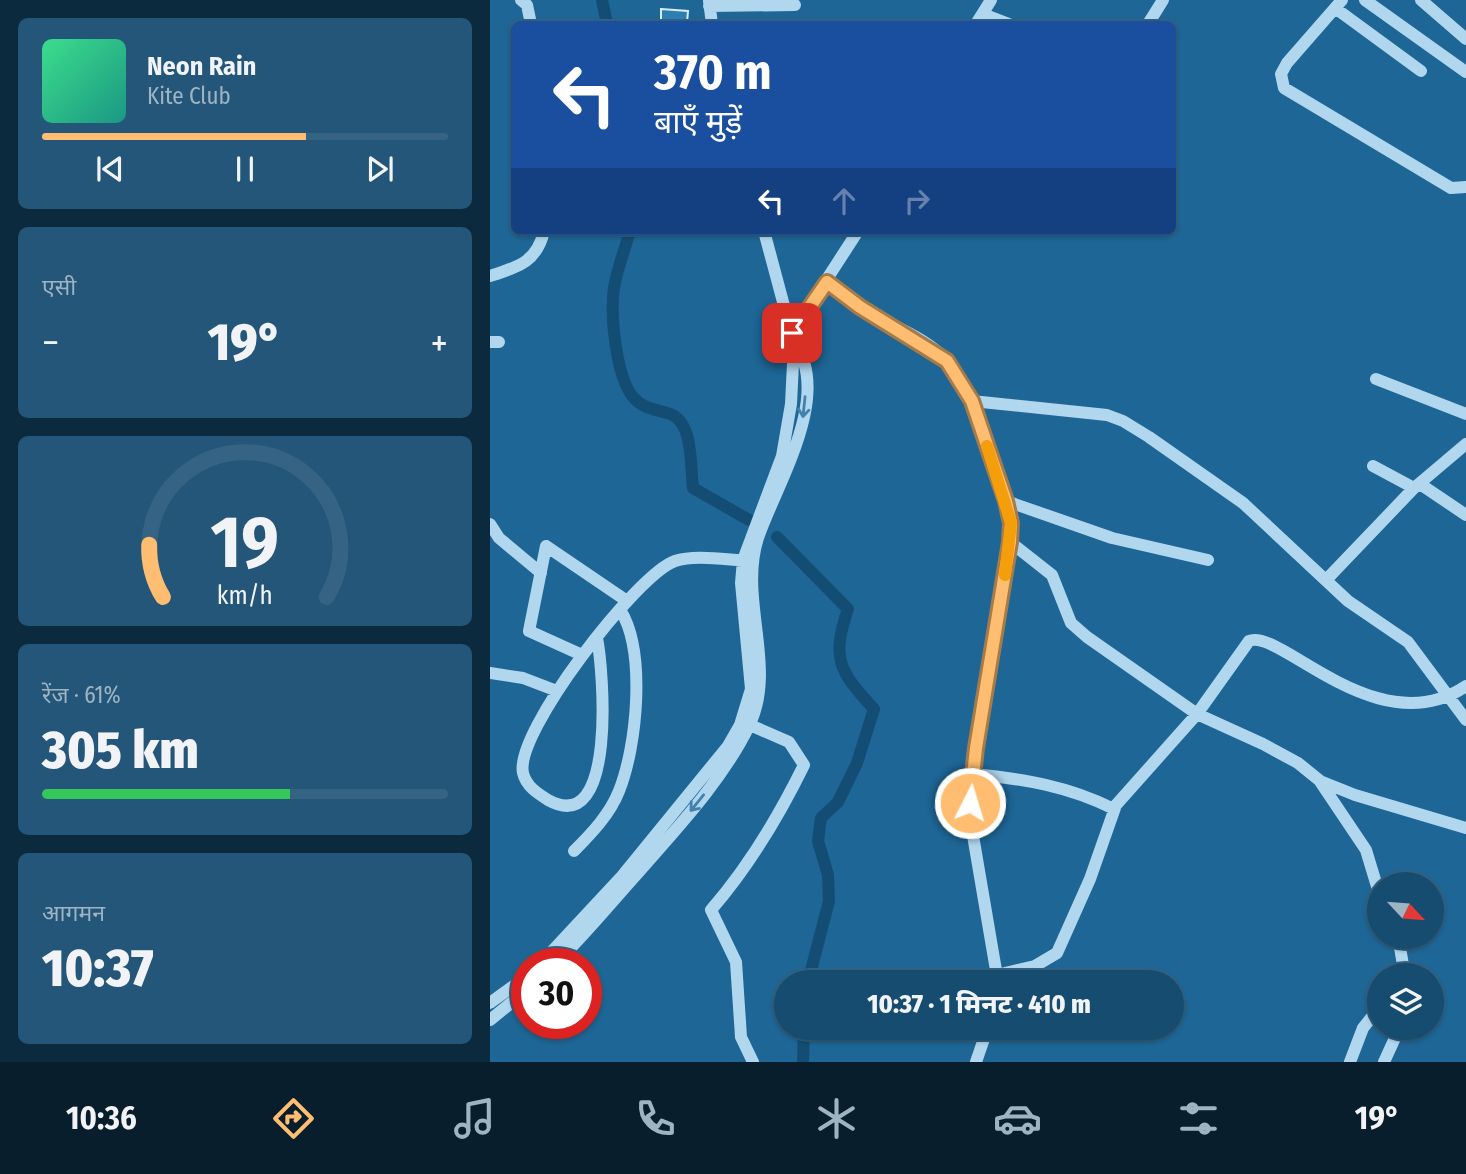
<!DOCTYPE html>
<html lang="hi">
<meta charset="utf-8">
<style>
:root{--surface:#164c70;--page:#235678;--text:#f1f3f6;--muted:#9eb4c3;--line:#356383;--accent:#febd70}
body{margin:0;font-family:"Fira Sans Condensed","Noto Sans Devanagari",sans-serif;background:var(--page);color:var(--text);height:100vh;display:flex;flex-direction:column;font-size:26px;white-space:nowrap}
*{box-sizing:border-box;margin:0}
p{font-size:23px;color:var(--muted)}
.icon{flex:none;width:38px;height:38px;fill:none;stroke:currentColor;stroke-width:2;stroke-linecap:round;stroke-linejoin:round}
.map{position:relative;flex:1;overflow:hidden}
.panel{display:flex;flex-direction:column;gap:18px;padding:18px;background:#0c2a3e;width:490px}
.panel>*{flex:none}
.guide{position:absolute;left:21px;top:21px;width:665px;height:214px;border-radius:10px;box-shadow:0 2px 5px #0004,0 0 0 2px var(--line);background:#1a4fa0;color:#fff;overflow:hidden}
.needle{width:46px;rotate:116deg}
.tools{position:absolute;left:877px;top:872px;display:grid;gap:14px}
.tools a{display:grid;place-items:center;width:77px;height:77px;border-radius:50%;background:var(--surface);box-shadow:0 2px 5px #0004,0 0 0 2px var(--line);font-size:35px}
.speed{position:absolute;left:21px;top:948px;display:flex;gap:14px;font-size:35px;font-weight:700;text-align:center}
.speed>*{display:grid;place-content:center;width:91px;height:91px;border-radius:50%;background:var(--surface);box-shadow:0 2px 5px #0004,0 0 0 2px var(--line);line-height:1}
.speed .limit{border:10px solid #d22;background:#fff;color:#111}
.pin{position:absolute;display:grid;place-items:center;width:60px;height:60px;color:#fff;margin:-30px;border-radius:14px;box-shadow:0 4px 10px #0006}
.me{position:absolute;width:77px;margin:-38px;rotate:5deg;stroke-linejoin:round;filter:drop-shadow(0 0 5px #0008)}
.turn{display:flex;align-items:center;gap:24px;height:147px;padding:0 28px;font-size:32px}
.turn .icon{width:91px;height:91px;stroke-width:2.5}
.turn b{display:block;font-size:49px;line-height:60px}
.lanes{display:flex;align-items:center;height:66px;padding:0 28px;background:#0003;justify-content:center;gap:35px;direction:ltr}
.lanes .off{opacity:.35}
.big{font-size:52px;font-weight:800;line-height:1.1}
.panel .card{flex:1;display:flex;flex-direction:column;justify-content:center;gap:10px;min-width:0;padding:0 24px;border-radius:10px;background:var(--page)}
.panel .dial{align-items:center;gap:0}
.dial svg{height:182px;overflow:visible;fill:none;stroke:var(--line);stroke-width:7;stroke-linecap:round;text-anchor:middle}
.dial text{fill:var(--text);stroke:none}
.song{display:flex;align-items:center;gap:21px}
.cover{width:84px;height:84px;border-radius:10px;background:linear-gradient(135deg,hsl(150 70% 55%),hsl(170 70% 35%))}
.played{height:7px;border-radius:4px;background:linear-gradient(90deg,var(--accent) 65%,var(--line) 65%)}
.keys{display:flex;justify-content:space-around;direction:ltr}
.heat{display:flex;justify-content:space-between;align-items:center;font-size:38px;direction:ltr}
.charge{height:10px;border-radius:5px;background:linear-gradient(90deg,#34c759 61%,var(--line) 0)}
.trip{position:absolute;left:284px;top:970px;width:410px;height:70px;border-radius:35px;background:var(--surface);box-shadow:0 2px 5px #0004,0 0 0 2px var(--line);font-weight:800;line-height:70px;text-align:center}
.menu{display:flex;height:112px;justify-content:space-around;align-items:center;background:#091e2d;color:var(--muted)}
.menu .icon{width:49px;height:49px}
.menu .current{color:var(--accent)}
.menu b{font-size:32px;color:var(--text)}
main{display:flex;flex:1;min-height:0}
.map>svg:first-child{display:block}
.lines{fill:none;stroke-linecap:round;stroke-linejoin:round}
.canal{stroke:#144d74;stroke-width:12}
.building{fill:#2d7fb3;stroke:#d8edfb;stroke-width:2}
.minor{stroke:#b1d7ef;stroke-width:12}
.oneway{stroke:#4282ac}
.route-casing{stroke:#a57b49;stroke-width:18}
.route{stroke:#febd70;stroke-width:12}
.slow{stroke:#f59e0b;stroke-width:12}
</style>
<main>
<section class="panel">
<div class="card">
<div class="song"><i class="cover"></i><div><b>Neon Rain</b><p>Kite Club</p></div></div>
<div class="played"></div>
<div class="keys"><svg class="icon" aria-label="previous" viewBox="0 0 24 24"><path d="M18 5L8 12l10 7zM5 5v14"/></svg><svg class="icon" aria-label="pause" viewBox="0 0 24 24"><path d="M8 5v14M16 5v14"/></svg><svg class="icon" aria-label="next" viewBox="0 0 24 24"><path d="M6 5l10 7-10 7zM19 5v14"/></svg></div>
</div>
<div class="card"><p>एसी</p>
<div class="heat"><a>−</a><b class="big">19°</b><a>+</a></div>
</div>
<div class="card dial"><svg viewBox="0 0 100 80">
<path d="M14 69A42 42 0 1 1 86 69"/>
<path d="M14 69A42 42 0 0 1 8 46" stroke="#febd70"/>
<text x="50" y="56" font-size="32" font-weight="700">19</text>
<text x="50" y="72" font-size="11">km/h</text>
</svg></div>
<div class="card"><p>रेंज · 61%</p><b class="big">305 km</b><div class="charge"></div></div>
<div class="card"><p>आगमन</p><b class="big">10:37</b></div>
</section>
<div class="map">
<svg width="976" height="1062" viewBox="0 0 976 1062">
<rect width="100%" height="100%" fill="#1d6696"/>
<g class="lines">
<path class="canal" d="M112 0 117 24
M140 231C135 249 127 269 124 288 120 315 126 376 143 397 152 408 164 409 177 413 204 419 200 464 203 488L259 520
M287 537 358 609C341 659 349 671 384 709L367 763 348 802 331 818 328 841 338 875 339 901 318 982
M313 1062 314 1027"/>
</g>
<path class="building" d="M171 9 198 11 197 23H171Z"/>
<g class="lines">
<path class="minor" d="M31 0 37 5 41 24
M852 0 797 63 791 74 794 88 961 188 976 187
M875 0 976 72
M931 0 976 39
M219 1 222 24
M219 6 305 5
M845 8 931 71
M493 14 519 24
M486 24 501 0
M658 24 673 0
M0 276C28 267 47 262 54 231
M337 282C348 290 359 300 371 308 398 325 437 337 458 362 486 394 522 500 520 542L486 748 480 818 508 982
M302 333 368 231
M0 342H9
M886 379 976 414
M482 401 617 415 633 421 659 437 753 503 858 601 918 642 976 720
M883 466 924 488
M930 484 976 515
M516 501 622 538 718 560
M0 524 9 538 51 573
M520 542 562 575 581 623 597 637 707 714 773 744 808 763 829 780 876 850 889 893
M836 580 924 488 976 444
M107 638C113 668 128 839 58 800 47 793 36 786 33 773 24 733 147 574 185 561 205 554 237 560 259 561
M92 655 39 631 56 546 137 601
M0 673 33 678 67 691
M260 725 299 742 314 765C288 818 260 865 221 910L246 962 251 1037 263 1062
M483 774C534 779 578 786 624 809
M830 781 865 795 976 828
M84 851C102 833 120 814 129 791 147 746 156 653 131 611
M908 936 913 965 912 975
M50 964 132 876 238 746 250 725 261 689 251 583 253 560 292 456 301 404 304 343
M65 964C94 936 120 904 147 874 187 828 232 781 259 726 288 667 248 600 268 538 285 487 344 395 304 343L274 231
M507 975 545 966 567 953 600 879 626 805 707 714 759 641C789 627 887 746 976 686
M0 1003 37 976
M0 1020 37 990
M486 1062 498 1027
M860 1062 873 1028 889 1008
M894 1062 910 1027"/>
</g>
<defs><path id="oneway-shaft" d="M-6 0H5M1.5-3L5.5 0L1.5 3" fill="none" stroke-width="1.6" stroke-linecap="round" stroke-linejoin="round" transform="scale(1.75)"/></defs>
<g class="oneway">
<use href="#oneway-shaft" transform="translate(314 407) rotate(96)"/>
<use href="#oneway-shaft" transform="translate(207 803) rotate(129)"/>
</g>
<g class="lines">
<defs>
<path id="route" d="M302 333 337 282 370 307 457 361 482 401 516 501 521 523 520 542 486 748 480 803"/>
</defs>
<use href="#route" class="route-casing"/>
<use href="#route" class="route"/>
<path class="slow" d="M497 446 521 523 515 575"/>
</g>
</svg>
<div class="tools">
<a><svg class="needle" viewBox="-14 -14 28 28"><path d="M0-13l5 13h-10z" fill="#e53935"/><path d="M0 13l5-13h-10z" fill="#9eb4c3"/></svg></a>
<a><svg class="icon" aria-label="layers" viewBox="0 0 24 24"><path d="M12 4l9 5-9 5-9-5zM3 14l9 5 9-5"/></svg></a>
</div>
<div class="speed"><div class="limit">30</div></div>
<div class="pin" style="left:302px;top:333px;background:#d93025"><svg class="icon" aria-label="arrive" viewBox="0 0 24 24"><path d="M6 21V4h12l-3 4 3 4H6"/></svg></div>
<svg class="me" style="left:480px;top:803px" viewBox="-20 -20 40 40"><circle r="17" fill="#febd70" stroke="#fff" stroke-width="3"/><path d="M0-11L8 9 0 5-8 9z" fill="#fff"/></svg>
<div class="trip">10:37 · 1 मिनट · 410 m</div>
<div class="guide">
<div class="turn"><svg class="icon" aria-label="left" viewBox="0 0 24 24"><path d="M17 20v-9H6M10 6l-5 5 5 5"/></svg><div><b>370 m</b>बाएँ मुड़ें</div></div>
<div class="lanes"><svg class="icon" aria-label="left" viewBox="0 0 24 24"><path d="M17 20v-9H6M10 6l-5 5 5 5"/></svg><svg class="icon off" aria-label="ahead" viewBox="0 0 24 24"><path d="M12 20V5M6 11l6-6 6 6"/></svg><svg class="icon off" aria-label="right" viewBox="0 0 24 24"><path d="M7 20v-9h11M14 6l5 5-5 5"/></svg></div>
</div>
</div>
</main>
<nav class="menu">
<b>10:36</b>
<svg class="icon current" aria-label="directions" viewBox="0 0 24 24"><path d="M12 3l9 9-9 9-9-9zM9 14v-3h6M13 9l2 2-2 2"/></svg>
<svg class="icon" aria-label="music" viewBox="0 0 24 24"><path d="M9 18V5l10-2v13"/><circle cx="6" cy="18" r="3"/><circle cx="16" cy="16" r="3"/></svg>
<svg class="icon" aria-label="phone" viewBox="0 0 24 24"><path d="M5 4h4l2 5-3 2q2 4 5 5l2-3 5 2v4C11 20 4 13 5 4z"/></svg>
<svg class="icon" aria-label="climate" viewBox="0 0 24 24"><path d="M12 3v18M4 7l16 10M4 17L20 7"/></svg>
<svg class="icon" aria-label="car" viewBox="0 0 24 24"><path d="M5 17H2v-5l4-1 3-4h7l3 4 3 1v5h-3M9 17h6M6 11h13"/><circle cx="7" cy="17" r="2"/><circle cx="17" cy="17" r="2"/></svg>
<svg class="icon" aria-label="filters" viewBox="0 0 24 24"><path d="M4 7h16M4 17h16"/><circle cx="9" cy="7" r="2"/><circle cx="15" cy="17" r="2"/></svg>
<b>19°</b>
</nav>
